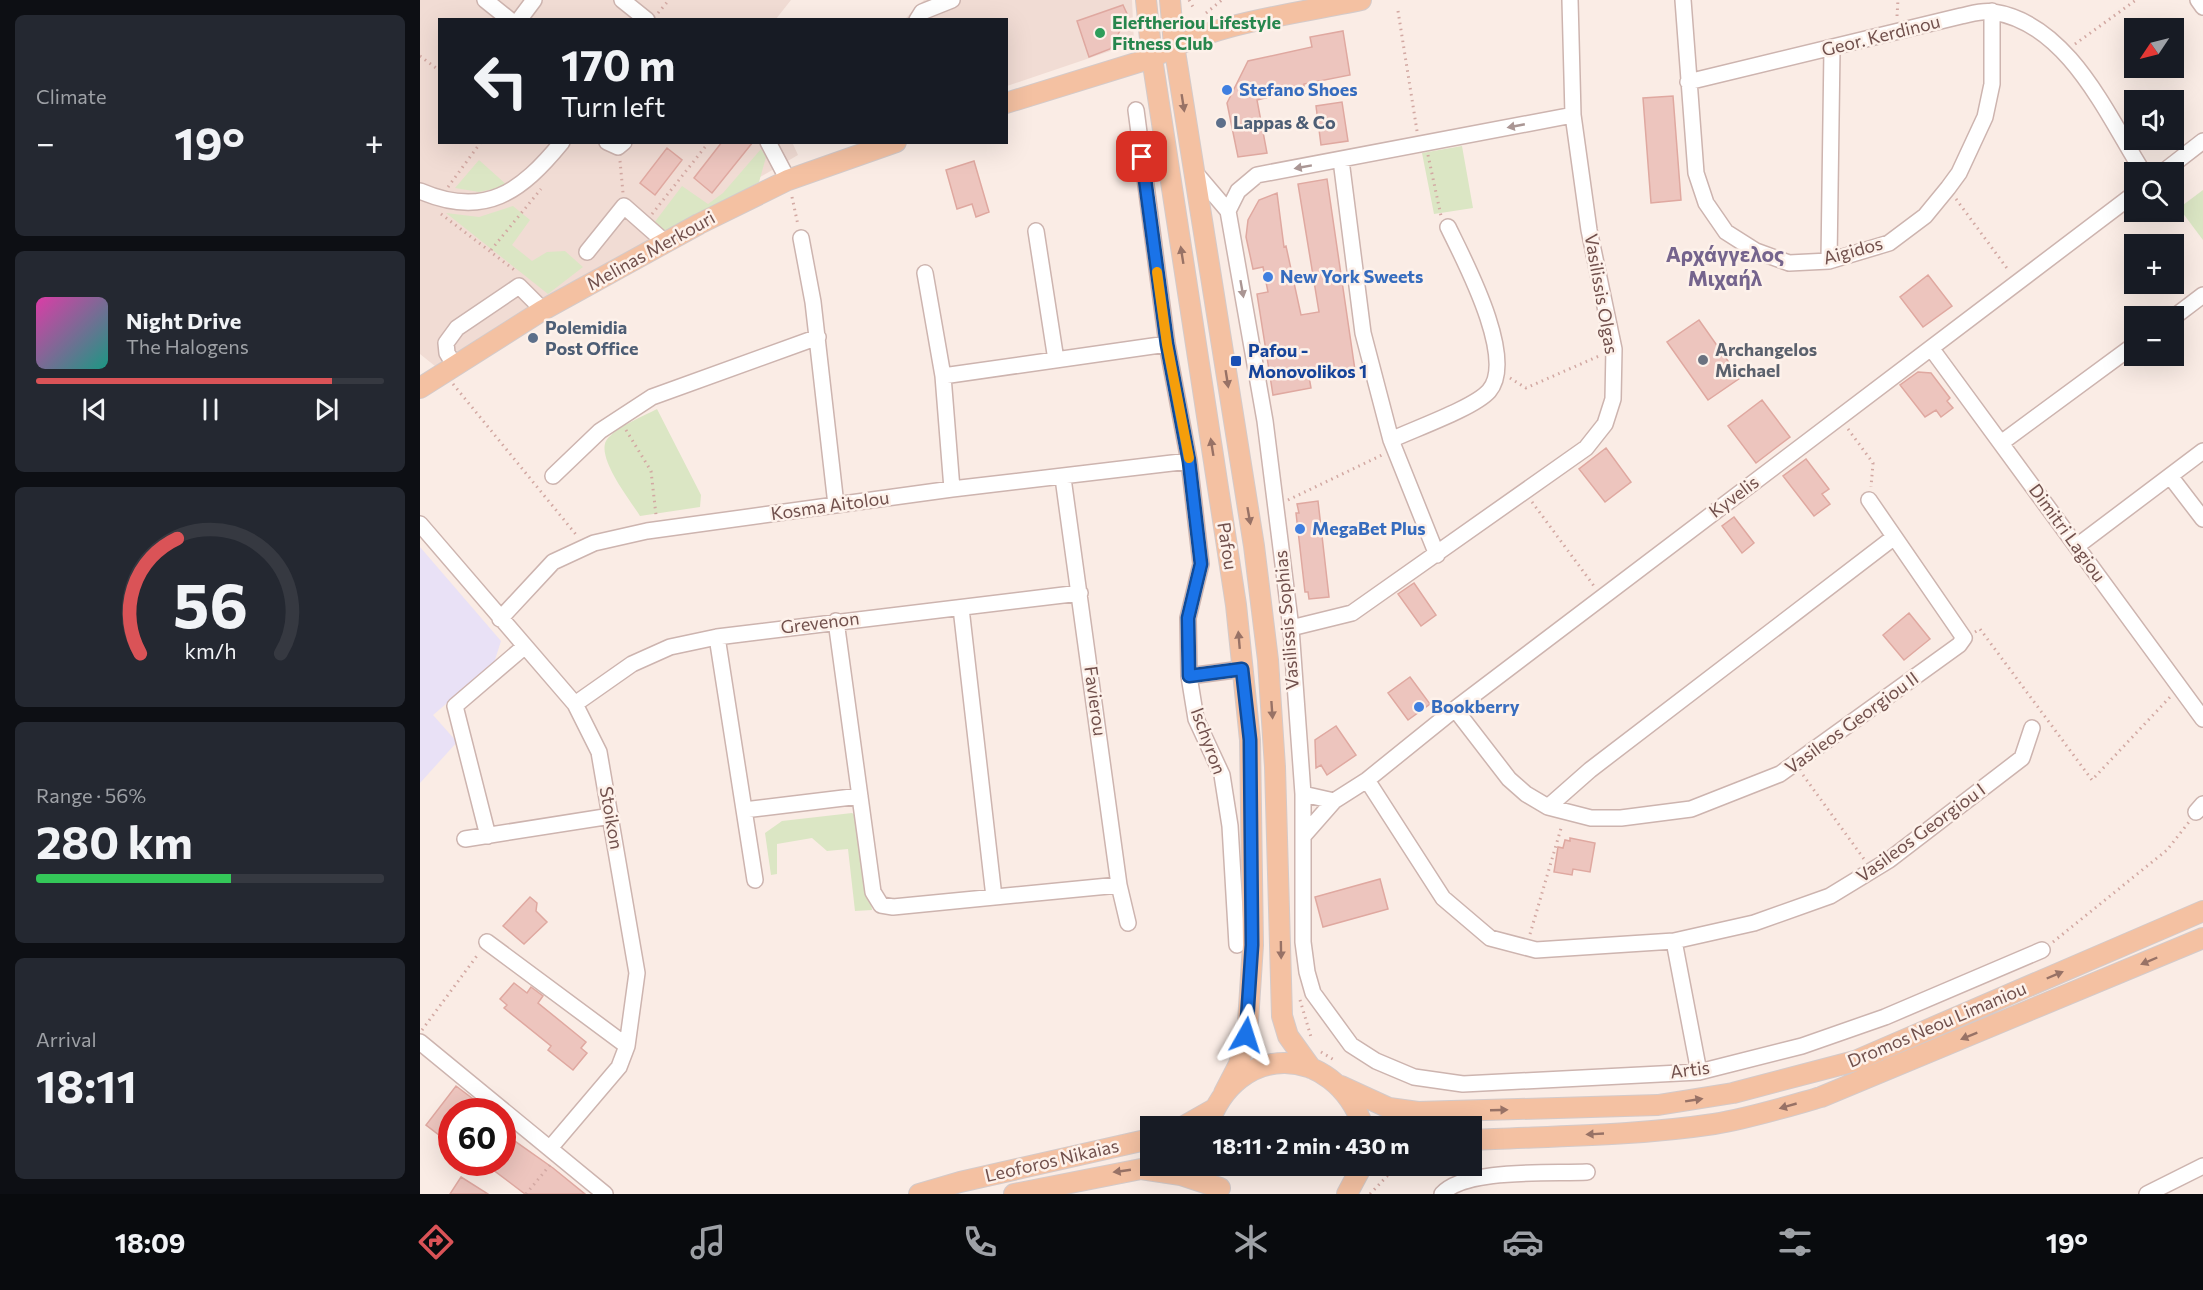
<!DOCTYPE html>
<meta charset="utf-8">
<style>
:root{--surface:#171b24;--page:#242831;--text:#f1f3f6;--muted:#9ea1a6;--line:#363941;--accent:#da5357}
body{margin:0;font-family:Commissioner,sans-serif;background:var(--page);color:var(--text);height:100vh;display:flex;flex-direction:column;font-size:22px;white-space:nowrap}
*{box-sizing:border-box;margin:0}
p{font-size:20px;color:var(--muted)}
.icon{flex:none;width:33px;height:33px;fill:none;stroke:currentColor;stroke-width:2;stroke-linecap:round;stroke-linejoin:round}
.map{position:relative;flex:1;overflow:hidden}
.details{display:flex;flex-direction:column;gap:15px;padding:15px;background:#0d0f14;width:420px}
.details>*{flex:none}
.banner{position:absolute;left:18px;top:18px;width:570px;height:126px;border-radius:0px;box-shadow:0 6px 24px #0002;background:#171b24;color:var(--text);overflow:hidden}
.needle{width:39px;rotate:235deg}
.controls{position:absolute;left:1704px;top:18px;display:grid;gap:12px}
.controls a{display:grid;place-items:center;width:60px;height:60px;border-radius:0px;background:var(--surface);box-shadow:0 6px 24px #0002;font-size:30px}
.speed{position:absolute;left:18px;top:1098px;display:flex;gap:12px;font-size:30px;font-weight:700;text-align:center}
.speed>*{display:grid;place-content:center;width:78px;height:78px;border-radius:50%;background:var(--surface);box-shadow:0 6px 24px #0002;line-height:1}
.speed .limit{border:9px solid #d22;background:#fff;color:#111}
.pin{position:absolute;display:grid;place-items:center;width:51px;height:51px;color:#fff;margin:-26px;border-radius:12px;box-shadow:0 3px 9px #0006}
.me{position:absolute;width:66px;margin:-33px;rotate:6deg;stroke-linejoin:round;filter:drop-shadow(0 0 4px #0008)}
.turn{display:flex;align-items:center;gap:21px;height:126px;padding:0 24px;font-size:27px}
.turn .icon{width:78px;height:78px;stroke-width:2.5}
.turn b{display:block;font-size:42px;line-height:51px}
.big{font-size:45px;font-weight:700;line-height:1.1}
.details .tile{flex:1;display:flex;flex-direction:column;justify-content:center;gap:9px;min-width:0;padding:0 21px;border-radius:9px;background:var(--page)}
.details .dial{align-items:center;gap:0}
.dial svg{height:156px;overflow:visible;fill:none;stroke:var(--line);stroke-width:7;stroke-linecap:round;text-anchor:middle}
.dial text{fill:var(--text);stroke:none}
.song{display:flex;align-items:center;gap:18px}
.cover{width:72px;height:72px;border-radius:9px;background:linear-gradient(135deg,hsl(320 70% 55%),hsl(170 70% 35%))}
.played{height:6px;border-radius:3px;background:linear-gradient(90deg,var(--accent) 85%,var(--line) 85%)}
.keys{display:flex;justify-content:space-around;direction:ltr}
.heat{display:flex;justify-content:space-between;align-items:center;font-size:33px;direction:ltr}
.charge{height:9px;border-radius:4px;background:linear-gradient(90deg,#34c759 56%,var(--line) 0)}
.trip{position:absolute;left:720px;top:1116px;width:342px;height:60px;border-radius:0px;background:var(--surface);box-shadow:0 6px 24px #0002;font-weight:700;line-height:60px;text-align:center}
.tab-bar{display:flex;height:96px;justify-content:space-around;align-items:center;background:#090b0e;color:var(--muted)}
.tab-bar .icon{width:42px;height:42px}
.tab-bar .on{color:var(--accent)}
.tab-bar b{font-size:27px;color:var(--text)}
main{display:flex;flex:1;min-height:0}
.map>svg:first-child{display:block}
.residential{fill:#f1dcd4}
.education{fill:#e9e1f6}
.green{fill:#dbe6c4}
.building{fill:#edc5be;stroke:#dfa8a0;stroke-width:1.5}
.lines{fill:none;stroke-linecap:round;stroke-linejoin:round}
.minor-casing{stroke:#cdb4af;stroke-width:18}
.major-casing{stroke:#d4cac9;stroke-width:22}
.path{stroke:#d2a8a2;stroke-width:3;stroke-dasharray:1.5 4.5;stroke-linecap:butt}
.minor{stroke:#fff;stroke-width:15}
.major{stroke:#f4c1a2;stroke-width:20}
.oneway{fill:#987266}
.oneway2{fill:#aa9694}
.route-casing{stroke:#114b97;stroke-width:15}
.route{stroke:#1a73e8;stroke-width:10}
.slow{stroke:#f59e0b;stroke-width:10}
.leisure-dot{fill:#2e9e5b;stroke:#fdf1ea;stroke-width:2}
.shop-dot{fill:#3f7fe0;stroke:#fdf1ea;stroke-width:2}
.service-dot{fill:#5c6f8a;stroke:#fdf1ea;stroke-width:2}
.worship-dot{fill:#6b7280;stroke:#fdf1ea;stroke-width:2}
.transit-dot{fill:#1a4fb4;stroke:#fdf1ea;stroke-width:2}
.labels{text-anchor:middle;stroke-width:5;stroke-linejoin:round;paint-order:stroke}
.leisure-label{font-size:18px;font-weight:bold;fill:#27864d;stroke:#fdf1ea;text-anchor:start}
.street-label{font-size:18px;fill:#71504c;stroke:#fdf1ea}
.shop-label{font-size:18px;font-weight:bold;fill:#366cbe;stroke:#fdf1ea;text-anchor:start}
.service-label{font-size:18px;font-weight:bold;fill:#4e5e75;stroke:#fdf1ea;text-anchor:start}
.worship-label{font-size:18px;font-weight:bold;fill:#5b616d;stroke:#fdf1ea;text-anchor:start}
.transit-label{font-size:18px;font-weight:bold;fill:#164399;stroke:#fdf1ea;text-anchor:start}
.quarter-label{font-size:21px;font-weight:bold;fill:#75648d;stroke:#fdf1ea}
</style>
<main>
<section class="details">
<div class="tile"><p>Climate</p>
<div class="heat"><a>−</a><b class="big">19°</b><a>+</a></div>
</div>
<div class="tile">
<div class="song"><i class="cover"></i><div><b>Night Drive</b><p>The Halogens</p></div></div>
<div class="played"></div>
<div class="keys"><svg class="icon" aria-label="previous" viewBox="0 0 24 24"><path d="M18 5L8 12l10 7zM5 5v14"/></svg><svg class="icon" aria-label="pause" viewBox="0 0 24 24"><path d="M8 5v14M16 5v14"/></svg><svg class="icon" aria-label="next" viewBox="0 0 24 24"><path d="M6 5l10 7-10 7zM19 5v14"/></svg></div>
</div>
<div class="tile dial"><svg viewBox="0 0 100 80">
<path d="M14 69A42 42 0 1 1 86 69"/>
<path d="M14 69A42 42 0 0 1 33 10" stroke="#da5357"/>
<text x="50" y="56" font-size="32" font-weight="700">56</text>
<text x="50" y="72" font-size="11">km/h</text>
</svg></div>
<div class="tile"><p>Range · 56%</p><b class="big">280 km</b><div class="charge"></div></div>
<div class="tile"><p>Arrival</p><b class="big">18:11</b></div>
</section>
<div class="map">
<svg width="1783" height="1194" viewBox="0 0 1783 1194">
<rect width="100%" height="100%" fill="#faece5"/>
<path class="residential" d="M0 0H371L356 19 20 20V142H372L378 155 15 366 0 354Z
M504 0H712L714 43 587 86 586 20H484Z"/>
<path class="education" d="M0 547 81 641 74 663 13 715 37 742 0 783Z"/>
<path class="green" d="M1042 146 1053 208 1014 214 1002 153Z
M341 149 346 157 339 182 267 223 244 231 234 223 262 186 288 204 303 193Z
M59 160 88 186 59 192 35 188Z
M1783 190V240L1759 208Z
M93 206 110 220 92 245 112 261 127 252 145 251 163 267 128 294 26 213 59 217Z
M237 409 281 495 280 507 220 516C210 500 173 454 188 438 200 425 222 417 237 409Z
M432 813 440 819 452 910 435 911 428 849 407 851 392 838 357 844V874L351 875 345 833 362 821Z"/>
<path class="building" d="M703 5 708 16 690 49 669 57 657 21Z
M923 31 930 75 884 84V88L837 100 847 153 818 157 807 103 828 61 892 47 890 37Z
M1253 96 1261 200 1231 203 1223 98Z
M922 102 928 141 901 145 896 106Z
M302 142H333L292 193 274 178Z
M247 148 262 160 235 195 220 183Z
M554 161 569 212 556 217 552 204 537 209 526 170Z
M907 179 935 370 889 377 891 388 853 395 837 294 848 292 843 267 833 269 826 237 828 220 839 200 857 193 864 247 866 246 881 315 899 312 878 184Z
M1508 275 1532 306 1503 327 1480 297Z
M1279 320 1320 378 1288 400 1247 342Z
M1498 372 1511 373 1530 398 1527 401 1533 408 1521 417 1516 410 1505 417 1480 385Z
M1342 400 1370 437 1336 463 1308 426Z
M1186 448 1211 482 1185 502 1159 469Z
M1386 459 1409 489 1402 494 1410 504 1394 516 1363 476Z
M898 501 909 597 889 599 888 592H885L876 513H879L877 504Z
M1314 517 1334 543 1322 553 1302 526Z
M994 583 1016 615 1001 626 978 594Z
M1489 613 1510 639 1484 660 1463 635Z
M990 677 1010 704 988 720 968 693Z
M916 726 936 755 907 775 901 765 896 768 895 740Z
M1150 838 1175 843 1170 872 1153 869 1152 875 1134 872 1138 847 1143 848 1145 840 1150 841Z
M960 879 968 909 903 927 895 897Z
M110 897 117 903 116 911 127 922 104 944 83 926Z
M94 983 107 993 111 987 123 996 118 1003 166 1042 161 1048 167 1053 153 1070 128 1050 131 1046 84 1008 87 1005 80 999Z
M36 1086 57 1102 49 1112H32V1145L6 1125Z
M82 1132 133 1168 165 1194H105L72 1169 77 1162H82Z
M41 1177 68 1194H30Z"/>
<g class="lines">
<defs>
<path id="minor" d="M65 0 90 20
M202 0 227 20
M1263 0 1276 173 1286 203 1306 232 1336 251 1369 263 1409 261 1469 243 1505 216 1528 188 1539 173 1565 117 1572 84V11
M1778 0 1783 7
M99 20 114 0
M497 20 502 12 532 0
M1268 82 1541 16C1551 14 1563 10 1573 12 1648 23 1687 115 1723 172
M716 110 747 344 769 461 781 564 768 618 769 676 776 719 802 775 810 826 817 945
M1153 115 837 175 818 191 808 211 845 421 871 628 883 794V942L887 972 893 993 931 1045 956 1061 994 1077 1043 1084 1279 1072 1382 1046 1465 1017 1622 950
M187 142 198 147 204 142
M348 142 368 180
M921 160 943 333 971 440 1017 555
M774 171 808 211
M1743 172 1783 141
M0 191C65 219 101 192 142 142
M616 231 636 360
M381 238 393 302 416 505
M167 252 204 206 246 243
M1409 261 1412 49
M505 273 523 376 532 489
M1754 317 1783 295
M1511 348 1783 719
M35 366 27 353 26 343 37 328 99 286 123 310
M523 376 747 344
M971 440C994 429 1054 408 1069 391 1097 359 1044 260 1028 227
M1581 443 1714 345
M133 476 180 431 232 397 398 337
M1750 476 1783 519
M643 478 699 885 708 923
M0 524 155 704 179 752 217 973 207 1046 199 1067 131 1147
M1657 546 1783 451
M541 608 574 897
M80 619 133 562 174 543 227 531 532 489 769 461
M416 621 453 892 461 905 473 907 699 885
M871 628 932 613 1166 448 1185 424 1193 399 1194 349 1169 230 1153 115 1150 0
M297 637 335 880
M769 676 822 669
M155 704 212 664 250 647 297 637 660 593
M1035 709 1089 779 1106 794 1128 807 1171 818H1201L1271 809 1360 774 1539 645 1544 638 1449 500
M947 780 1023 898 1070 938 1116 950 1254 941 1334 923 1410 896 1469 860 1602 758 1612 728
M883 794 914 801
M1128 807 1170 770 1473 538
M324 810 440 796
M1776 812 1783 804
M885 834 914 801 947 780 1035 709 1714 194
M68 836 35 706 104 647
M45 839 191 816
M1254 941 1279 1072
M67 942 207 1046
M0 1042 185 1194
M1022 1194C1045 1168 1132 1174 1167 1172
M1727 1194 1783 1166"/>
<path id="major" d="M726 0 732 58 816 605 830 740 833 945 828 1022 819 1064 804 1093
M750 0 754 45 834 546 848 660 855 767 862 1016 868 1036 891 1068
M586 103 732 58C794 22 871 15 941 0
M0 388 123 310 279 224 368 180 476 142
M921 1086 969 1108 998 1112 1238 1105 1313 1093 1435 1061 1783 911
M764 1126 794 1109
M788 1126C816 1041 913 1043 943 1126
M1052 1140C1132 1136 1214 1136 1294 1124 1331 1118 1366 1107 1401 1097L1783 938
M499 1194 540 1182 730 1139
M594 1194 721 1169 761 1175 800 1188
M927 1194 942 1166"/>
</defs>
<use href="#minor" class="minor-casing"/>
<use href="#major" class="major-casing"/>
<path class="path" d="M769 0 773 7
M978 11 997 131
M238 13 249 0
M786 13 802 0
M1477 16 1478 0
M1655 44 1716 0
M0 56 20 71
M1008 155 1021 216
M200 161 203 193
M28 187 61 142
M372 197 378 225
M1536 199 1589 271
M21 214 97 272
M232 214 289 142
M71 250 121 189
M1090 378 1106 388 1179 356
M33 384 158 537
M1428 429 1453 463 1451 487
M206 430 231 471 236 515
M868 500 962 455
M1112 502 1174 586
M1555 632 1560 629 1672 780 1750 697
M1383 775 1444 859
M1110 934 1142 825
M1633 942 1747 850 1769 822
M880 1000 891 1037
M2 1030 59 953
M901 1052 916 1061
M106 1194 130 1165
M950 1194 971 1172 995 1166"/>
<use href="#minor" class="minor"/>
<use href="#major" class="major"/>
</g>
<defs><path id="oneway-solid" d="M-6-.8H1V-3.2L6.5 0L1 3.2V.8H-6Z" transform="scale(1.5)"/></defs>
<g class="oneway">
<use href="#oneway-solid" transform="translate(763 103) rotate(81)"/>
<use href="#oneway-solid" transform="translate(762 255) rotate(-99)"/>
<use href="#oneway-solid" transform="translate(807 379) rotate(81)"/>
<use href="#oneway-solid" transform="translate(792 447) rotate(-99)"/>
<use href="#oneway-solid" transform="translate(829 516) rotate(80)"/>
<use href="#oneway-solid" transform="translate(819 640) rotate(-95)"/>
<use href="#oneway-solid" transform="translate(852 710) rotate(86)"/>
<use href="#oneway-solid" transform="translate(861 950) rotate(89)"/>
<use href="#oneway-solid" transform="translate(1729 961) rotate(157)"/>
<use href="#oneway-solid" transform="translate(1635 975) rotate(-23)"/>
<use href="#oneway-solid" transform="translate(1549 1036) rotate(158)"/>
<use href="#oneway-solid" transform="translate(1274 1100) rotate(-9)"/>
<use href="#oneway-solid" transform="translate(1368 1106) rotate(164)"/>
<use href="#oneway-solid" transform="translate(1079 1110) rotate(-2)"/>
<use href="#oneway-solid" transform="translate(1175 1134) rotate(177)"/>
<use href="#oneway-solid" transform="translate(702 1171) rotate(172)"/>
</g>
<g class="oneway2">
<use href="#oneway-solid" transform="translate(1096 126) rotate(169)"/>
<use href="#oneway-solid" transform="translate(883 167) rotate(170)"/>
<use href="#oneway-solid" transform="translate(822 289) rotate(80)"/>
</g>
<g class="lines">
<defs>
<path id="route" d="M722 157 747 344 769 461 781 564 768 618 769 676 822 669 830 740 832 945 826 1035"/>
</defs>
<use href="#route" class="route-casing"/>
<use href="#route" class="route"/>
<path class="slow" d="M737 272 747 344 769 458"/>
</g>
<circle class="leisure-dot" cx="680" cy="33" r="6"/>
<g class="shop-dot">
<circle cx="807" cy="90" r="6"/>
<circle cx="848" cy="277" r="6"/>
<circle cx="880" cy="529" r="6"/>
<circle cx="999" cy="707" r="6"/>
</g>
<g class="service-dot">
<circle cx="801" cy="123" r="6"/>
<circle cx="113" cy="338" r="6"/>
</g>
<circle class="worship-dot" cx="1283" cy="360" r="6"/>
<rect class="transit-dot" x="810" y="355" width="12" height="12" rx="3"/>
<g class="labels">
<g class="leisure-label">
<text x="692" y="29">Eleftheriou Lifestyle<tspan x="692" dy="21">Fitness Club</tspan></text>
</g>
<g class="street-label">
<text transform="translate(1461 36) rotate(-14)" y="6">Geor. Kerdinou</text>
<text transform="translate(231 251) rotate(-29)" y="6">Melinas Merkouri</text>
<text transform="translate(1433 251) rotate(-15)" y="6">Aigidos</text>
<text transform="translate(1181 294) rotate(80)" y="6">Vasilissis Olgas</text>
<text transform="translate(1314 497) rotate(-37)" y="6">Kyvelis</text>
<text transform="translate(410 506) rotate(-8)" y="6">Kosma Aitolou</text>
<text transform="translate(1647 533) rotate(54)" y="6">Dimitri Lagiou</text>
<text transform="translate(807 546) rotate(81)" y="6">Pafou</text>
<text transform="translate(867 620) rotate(-95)" y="6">Vasilissis Sophias</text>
<text transform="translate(400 623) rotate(-7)" y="6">Grevenon</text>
<text transform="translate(675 701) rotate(82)" y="6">Favierou</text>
<text transform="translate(1432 723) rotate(-36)" y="6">Vasileos Georgiou II</text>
<text transform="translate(788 741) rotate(70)" y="6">Ischyron</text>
<text transform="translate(191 818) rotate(80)" y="6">Stoikon</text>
<text transform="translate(1501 833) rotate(-36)" y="6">Vasileos Georgiou I</text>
<text transform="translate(1517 1025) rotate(-23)" y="6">Dromos Neou Limaniou</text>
<text transform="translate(1270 1070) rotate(-7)" y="6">Artis</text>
<text transform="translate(632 1161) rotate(-13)" y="6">Leoforos Nikaias</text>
</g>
<g class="shop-label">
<text x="819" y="96">Stefano Shoes</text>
<text x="860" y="283">New York Sweets</text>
<text x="892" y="535">MegaBet Plus</text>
<text x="1011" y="713">Bookberry</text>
</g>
<g class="service-label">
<text x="813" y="129">Lappas &amp; Co</text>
<text x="125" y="334">Polemidia<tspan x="125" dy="21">Post Office</tspan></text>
</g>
<g class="worship-label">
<text x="1295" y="356">Archangelos<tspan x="1295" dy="21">Michael</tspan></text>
</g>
<g class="transit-label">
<text x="828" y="357">Pafou -<tspan x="828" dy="21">Monovolikos 1</tspan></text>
</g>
<g class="quarter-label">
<text x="1305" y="262">Αρχάγγελος<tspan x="1305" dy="24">Μιχαήλ</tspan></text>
</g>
</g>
</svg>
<div class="controls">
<a><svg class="needle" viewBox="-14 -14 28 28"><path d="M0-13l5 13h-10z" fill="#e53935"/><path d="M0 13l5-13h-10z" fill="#9ea1a6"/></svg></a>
<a><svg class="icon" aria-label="sound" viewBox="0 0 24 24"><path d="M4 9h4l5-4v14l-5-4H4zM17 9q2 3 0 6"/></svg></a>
<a><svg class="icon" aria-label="search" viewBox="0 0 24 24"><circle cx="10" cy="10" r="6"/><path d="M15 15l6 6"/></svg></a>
<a>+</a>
<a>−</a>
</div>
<div class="speed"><div class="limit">60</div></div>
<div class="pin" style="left:722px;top:157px;background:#d93025"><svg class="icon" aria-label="arrive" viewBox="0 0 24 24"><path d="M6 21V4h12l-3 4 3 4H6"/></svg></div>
<svg class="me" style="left:826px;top:1035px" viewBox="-20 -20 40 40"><path d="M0-17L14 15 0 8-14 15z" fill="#1a73e8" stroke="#fff" stroke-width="4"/></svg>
<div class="trip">18:11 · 2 min · 430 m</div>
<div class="banner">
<div class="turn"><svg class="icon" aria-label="left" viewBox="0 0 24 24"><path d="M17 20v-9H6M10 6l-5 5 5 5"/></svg><div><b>170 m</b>Turn left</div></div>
</div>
</div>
</main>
<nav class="tab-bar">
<b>18:09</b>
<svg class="icon on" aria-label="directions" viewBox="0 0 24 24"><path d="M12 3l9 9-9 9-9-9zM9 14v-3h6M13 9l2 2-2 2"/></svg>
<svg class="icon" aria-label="music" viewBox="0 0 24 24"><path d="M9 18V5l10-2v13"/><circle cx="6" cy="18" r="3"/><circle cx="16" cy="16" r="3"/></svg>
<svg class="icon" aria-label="phone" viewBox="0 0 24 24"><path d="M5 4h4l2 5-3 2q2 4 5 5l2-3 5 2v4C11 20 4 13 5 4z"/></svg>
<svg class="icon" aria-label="climate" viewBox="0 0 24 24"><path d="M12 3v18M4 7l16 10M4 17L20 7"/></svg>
<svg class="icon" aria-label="car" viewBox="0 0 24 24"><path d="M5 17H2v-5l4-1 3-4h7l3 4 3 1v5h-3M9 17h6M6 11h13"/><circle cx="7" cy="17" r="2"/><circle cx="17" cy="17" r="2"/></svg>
<svg class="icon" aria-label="filters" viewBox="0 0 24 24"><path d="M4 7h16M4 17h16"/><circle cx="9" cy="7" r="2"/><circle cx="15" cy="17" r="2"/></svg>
<b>19°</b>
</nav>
